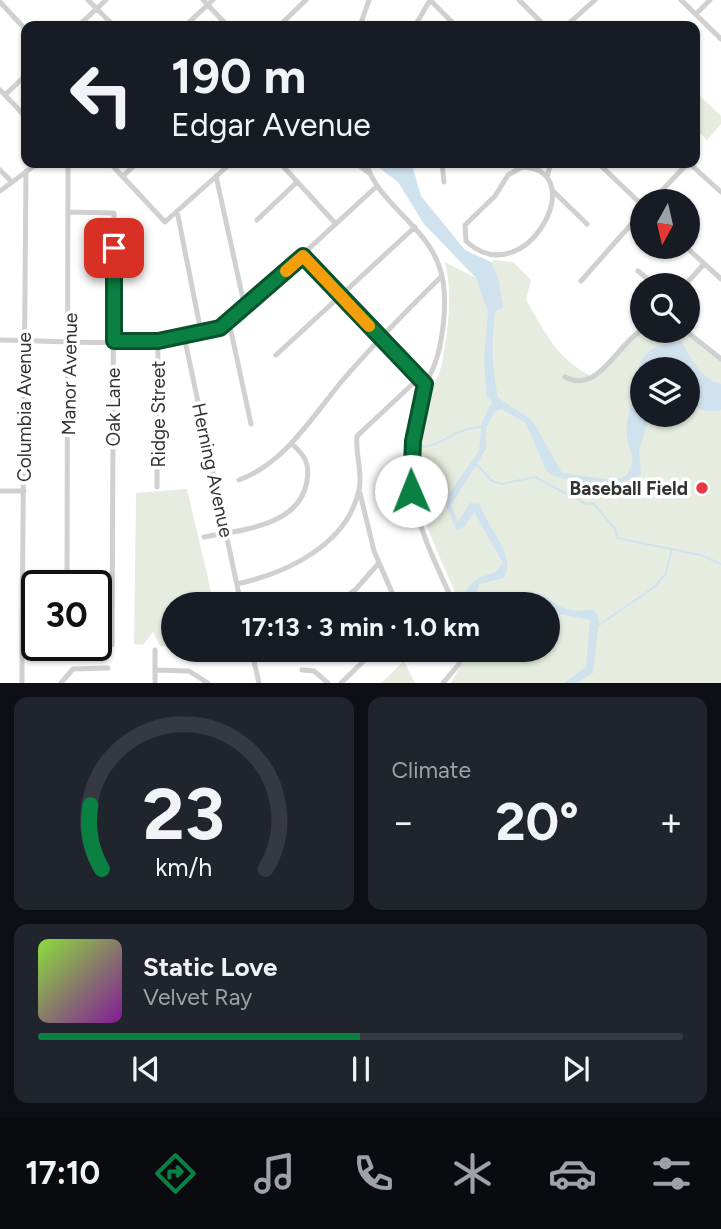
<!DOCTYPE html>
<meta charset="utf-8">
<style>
:root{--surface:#171b24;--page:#20242c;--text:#f1f3f6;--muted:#9ea1a6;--line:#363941;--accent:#0b8043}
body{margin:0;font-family:Figtree,sans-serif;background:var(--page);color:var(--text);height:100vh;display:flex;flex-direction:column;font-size:26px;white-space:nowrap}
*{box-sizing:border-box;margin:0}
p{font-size:23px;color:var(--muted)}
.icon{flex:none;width:38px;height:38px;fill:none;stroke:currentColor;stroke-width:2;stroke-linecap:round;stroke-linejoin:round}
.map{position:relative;height:683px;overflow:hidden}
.side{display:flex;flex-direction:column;gap:14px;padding:14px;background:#0d0f14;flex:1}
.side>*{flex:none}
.hud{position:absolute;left:21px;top:21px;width:679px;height:147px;border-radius:14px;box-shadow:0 2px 5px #0004;background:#171b24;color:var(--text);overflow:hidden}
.needle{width:46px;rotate:188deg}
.fabs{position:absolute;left:630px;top:189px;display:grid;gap:14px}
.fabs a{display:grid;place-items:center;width:70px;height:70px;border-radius:50%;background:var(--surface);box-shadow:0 2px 5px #0004;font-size:35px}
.speed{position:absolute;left:21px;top:570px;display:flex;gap:14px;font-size:35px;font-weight:700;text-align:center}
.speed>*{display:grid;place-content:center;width:91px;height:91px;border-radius:50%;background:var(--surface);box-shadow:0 2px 5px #0004;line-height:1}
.speed .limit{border:4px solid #111;border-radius:10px;background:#fff;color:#111}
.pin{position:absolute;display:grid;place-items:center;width:60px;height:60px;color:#fff;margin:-30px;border-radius:14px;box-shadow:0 4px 10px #0006}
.me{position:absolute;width:77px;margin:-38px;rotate:359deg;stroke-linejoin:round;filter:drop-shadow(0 0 5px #0008)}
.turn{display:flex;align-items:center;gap:24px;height:147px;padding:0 35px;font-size:32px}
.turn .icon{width:91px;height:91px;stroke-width:2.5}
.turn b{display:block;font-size:49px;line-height:60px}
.big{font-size:52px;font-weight:700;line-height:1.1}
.side .card{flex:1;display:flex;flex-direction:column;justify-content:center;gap:10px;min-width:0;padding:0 24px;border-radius:14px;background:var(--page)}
.side .dial{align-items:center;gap:0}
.dial svg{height:182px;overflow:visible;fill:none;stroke:var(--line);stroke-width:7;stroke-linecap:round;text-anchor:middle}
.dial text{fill:var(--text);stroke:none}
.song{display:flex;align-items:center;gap:21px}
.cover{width:84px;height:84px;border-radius:10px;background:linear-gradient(135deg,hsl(90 70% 55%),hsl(290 70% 35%))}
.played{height:7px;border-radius:4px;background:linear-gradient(90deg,var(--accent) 50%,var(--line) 50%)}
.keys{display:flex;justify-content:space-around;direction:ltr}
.heat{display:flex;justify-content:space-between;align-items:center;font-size:38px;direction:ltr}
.side .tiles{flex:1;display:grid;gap:14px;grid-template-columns:1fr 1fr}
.card:last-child{grid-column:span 2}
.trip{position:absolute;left:161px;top:592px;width:399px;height:70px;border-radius:35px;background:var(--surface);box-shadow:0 2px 5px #0004;font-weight:700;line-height:70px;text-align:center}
.menu{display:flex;height:112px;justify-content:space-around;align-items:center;background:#090b0e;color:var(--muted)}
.menu .icon{width:49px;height:49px}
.menu .on{color:var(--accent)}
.menu b{font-size:32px;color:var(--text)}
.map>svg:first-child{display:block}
.green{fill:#e6ecdf;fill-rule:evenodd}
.water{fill:#cfe2ee}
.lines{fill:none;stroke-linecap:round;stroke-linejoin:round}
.stream{stroke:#cfe2ee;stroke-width:2}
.minor{stroke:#d0d0d0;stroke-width:5}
.route-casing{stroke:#07532c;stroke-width:18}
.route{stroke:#0b8043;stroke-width:12}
.slow{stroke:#f59e0b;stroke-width:12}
.poi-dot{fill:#e63946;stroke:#fff;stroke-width:2.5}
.labels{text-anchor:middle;stroke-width:7;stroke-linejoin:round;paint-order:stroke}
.street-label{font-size:19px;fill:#333;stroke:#fff}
.poi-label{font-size:19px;font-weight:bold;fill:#333;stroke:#fff;text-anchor:end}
</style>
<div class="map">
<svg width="721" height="683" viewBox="0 0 721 683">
<rect width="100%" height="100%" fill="#fff"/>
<path class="green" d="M697 93 721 116V124L707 140 695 128Z
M494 260 513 262 531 280 526 300C546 333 556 359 593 377L642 331H686L721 356V683H451L470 649H548V604H460C443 561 418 520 416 472 416 448 422 416 430 393 434 383 440 374 442 363 448 332 453 293 445 262L476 278ZM642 369H688V415H642Z
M187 489 214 604H173V646H160L153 632 143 645 134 644 136 493Z
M404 661 415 683H381Z"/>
<path class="water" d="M373 163H403L413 168 421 196 465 250 491 262 498 278 503 307 495 312C491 341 492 369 498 398L532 420 562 473 613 480 625 477C639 456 630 456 627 437 625 426 630 409 632 399 639 361 639 346 682 341 690 358 701 379 721 384V410C688 416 688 395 688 369H642V415H650L639 451 641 474 625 492 553 476 546 470 526 423 502 409 494 412 486 428V449L451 505 458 522 470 503 480 504C487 528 517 556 504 578L479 584 473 604H466L467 588 478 578 496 572 503 563 474 512 465 526 457 531 444 501 479 451 482 422 492 402 487 397 484 360 488 312 476 278 424 224 398 182Z
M534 594C549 594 556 608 571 610 578 612 586 609 594 610L599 619 593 673 577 683H564L586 667 590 620 560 614 548 604H520Z"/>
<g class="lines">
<path class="stream" d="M422 447C441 447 454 428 481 427
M477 465 492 481 501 484 535 477 586 504 593 503 615 529 617 538 701 555 721 564
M599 625 653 588 665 575 672 550"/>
<path class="minor" d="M88 0 114 26
M203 0 228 26
M430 0 456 26
M519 0 545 26
M681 0 721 39
M0 2 26 30
M696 14 710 0
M78 26 106 0
M185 26 213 0
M279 26 306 0
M360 26 369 0
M415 26 430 0
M566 26 595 0
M0 90 26 117
M5 95 26 75
M110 163 165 222 231 163
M280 163 336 224
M356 163 369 173
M366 163C381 210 434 227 443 281 447 305 443 343 434 366 431 374 426 381 423 390 398 486 414 517 454 604
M442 163 444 182
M525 163 535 168 550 163
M598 163 642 205
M689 163 721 192
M522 167C593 169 525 296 466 241L465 225 495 196 508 175Z
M0 170 12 182
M123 176 137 163
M216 176 245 308
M547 177 551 163
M0 191 38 163
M554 192 587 224
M652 201 688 163
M177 211 201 332
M70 212 114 213 112 645
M257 220 297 182
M686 247 721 279
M303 256 419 378
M638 271 655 285
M581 281 642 212
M685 285 704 264
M229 322 251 424
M686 331 721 359
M184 336 241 604
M0 340C64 340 174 353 229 322L377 186
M276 355 415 227
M565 377C598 395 618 343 642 330
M239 480C285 463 312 417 342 381 373 345 407 310 442 276
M157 487 158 341
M0 491H24
M360 493 374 551 397 604
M204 537C239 530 300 527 307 481 310 463 305 456 292 444
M237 584C287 573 347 545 359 490 363 472 355 454 357 436L419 378
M67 586 68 163
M337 604 356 589 378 564
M22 643 26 171
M251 649 259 683
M155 670 189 671 208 683
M302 670 314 671 328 683
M22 683V645
M61 683 73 669 108 668
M155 683V650
M341 683 376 649
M443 683 459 664 466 649"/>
</g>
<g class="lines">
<defs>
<path id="route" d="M114 248V341H158L220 328 303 256 425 384 413 441 411 491"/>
</defs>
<use href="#route" class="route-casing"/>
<use href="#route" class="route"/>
<path class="slow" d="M286 271 303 256 369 326"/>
</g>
<circle class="poi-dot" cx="702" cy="488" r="7"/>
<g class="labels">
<g class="street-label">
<text transform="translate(69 374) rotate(-89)" y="7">Manor Avenue</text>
<text transform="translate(24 407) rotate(-90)" y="7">Columbia Avenue</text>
<text transform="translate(113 407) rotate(-90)" y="7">Oak Lane</text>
<text transform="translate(158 414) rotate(-90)" y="7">Ridge Street</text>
<text transform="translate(213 470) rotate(78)" y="7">Herning Avenue</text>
</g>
<g class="poi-label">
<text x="688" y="495">Baseball Field</text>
</g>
</g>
</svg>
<div class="fabs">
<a><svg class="needle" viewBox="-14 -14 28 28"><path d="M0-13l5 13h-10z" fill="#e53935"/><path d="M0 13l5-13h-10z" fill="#9ea1a6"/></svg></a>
<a><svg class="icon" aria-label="search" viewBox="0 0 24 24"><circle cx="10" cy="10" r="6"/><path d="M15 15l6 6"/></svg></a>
<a><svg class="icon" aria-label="layers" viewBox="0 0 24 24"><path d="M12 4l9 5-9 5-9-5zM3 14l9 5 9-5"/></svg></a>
</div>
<div class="speed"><div class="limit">30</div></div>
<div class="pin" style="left:114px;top:248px;background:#d93025"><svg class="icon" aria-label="arrive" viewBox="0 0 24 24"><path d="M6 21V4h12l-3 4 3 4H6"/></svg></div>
<svg class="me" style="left:411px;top:491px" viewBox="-20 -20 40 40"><circle r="19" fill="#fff"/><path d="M0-13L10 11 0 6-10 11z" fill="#0b8043"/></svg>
<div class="trip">17:13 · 3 min · 1.0 km</div>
<div class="hud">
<div class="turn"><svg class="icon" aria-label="left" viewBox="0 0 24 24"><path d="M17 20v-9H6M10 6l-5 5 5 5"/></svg><div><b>190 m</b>Edgar Avenue</div></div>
</div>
</div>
<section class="side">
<div class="tiles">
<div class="card dial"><svg viewBox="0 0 100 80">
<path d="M14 69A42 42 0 1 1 86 69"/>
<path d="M14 69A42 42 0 0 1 9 41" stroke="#0b8043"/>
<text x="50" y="56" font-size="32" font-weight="700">23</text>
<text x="50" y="72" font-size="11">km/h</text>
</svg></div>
<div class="card"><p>Climate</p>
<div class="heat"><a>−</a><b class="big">20°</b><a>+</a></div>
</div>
<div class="card">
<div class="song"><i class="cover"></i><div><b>Static Love</b><p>Velvet Ray</p></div></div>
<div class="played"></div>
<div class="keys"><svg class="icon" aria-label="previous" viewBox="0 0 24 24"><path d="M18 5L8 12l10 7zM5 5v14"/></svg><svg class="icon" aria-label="pause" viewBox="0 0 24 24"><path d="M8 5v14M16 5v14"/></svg><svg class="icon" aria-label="next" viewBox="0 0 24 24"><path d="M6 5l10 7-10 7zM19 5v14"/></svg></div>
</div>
</div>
</section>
<nav class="menu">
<b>17:10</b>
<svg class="icon on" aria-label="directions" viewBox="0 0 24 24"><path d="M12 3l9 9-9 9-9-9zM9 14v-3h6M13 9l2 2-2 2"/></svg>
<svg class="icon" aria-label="music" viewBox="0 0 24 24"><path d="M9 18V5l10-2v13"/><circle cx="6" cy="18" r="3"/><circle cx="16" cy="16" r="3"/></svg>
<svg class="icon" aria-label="phone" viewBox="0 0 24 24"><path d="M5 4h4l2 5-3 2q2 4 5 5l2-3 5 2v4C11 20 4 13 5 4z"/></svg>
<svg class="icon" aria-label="climate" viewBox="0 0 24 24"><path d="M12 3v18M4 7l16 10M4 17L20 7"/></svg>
<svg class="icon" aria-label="car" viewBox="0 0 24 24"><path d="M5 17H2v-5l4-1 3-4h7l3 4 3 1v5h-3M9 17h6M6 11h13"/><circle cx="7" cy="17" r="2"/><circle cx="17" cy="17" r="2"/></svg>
<svg class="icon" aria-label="filters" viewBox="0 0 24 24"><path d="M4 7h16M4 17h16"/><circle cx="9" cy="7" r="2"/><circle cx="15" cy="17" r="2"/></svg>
</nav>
